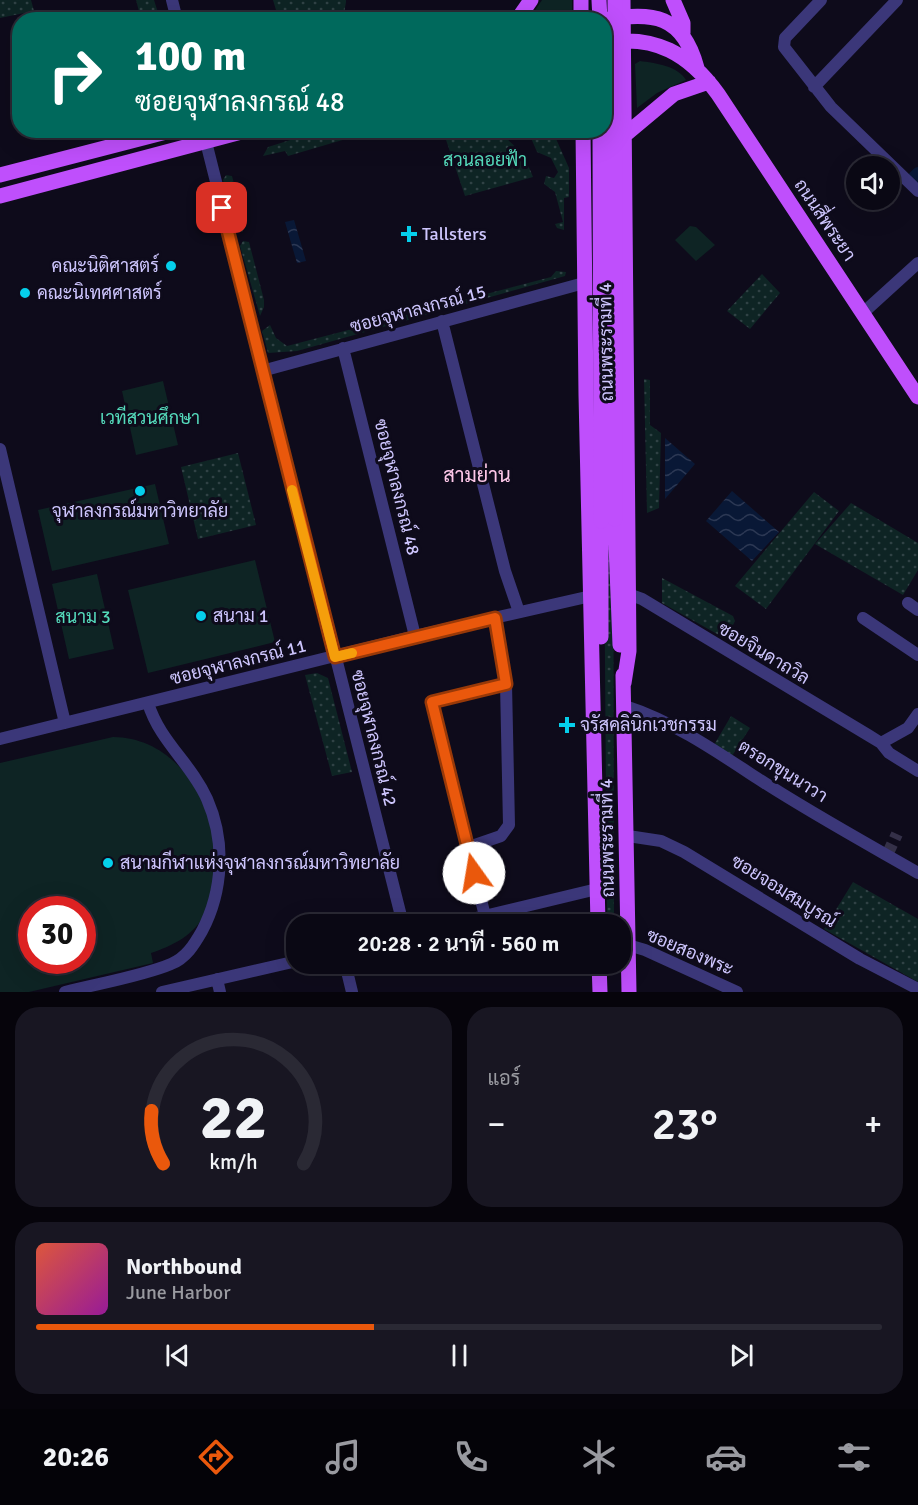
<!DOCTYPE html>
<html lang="th">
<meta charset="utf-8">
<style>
:root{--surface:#0a0814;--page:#181622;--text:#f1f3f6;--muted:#999aa0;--line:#2a2934;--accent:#ea580c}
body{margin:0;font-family:Signika,Sarabun,sans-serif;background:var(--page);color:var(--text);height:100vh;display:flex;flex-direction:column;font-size:22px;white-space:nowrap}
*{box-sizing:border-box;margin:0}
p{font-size:20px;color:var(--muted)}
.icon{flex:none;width:33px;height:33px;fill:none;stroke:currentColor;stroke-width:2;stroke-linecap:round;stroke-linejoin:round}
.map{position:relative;height:992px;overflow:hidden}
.sheet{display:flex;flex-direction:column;gap:15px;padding:15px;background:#06040b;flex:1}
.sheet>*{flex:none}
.top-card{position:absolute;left:12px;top:12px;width:600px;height:126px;border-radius:24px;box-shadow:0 6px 24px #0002,0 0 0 2px var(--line);background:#00695c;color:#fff;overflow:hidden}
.controls{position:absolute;left:846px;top:156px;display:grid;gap:12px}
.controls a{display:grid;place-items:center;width:54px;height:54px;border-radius:50%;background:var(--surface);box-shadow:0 6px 24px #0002,0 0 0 2px var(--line);font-size:30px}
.speed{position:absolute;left:18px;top:896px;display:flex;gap:12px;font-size:30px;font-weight:700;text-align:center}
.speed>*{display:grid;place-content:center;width:78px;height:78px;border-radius:50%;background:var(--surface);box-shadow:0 6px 24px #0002,0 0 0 2px var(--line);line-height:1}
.speed .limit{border:9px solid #d22;background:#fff;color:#111}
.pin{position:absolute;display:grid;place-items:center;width:51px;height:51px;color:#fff;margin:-26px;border-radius:12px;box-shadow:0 3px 9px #0006}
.me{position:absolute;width:66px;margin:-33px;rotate:347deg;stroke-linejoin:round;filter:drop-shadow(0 0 4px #0008)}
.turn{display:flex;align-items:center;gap:21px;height:126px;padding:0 24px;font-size:27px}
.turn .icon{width:78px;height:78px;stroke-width:2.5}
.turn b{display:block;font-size:42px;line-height:51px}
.big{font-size:45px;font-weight:600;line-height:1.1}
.sheet .card{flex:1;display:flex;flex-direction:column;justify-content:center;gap:9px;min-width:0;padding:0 21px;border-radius:24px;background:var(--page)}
.sheet .dial{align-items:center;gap:0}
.dial svg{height:156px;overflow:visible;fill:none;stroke:var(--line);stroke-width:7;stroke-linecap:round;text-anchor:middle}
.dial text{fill:var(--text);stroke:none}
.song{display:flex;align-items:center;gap:18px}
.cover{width:72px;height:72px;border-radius:9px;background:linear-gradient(135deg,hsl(10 70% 55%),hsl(300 70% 35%))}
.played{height:6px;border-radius:3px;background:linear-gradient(90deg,var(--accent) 40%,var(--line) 40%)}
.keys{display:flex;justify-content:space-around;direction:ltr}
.heat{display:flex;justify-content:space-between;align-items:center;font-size:33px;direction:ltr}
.sheet .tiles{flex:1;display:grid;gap:15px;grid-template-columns:1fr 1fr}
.card:last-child{grid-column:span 2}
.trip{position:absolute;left:286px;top:914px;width:345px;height:60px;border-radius:24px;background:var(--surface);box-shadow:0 6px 24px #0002,0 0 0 2px var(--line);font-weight:600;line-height:60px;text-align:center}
.menu{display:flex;height:96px;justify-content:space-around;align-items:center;background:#040308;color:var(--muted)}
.menu .icon{width:42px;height:42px}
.menu .current{color:var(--accent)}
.menu b{font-size:27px;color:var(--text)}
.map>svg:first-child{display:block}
.grass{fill:url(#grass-dots)}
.park{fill:#0e2424;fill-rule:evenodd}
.water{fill:url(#water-waves)}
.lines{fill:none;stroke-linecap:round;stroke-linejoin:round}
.canal{stroke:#091836;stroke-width:12}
.minor-tunnel{stroke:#343048;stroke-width:12;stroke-dasharray:12 6;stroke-linecap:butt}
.minor{stroke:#3b3779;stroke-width:12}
.major{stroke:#bf4ffc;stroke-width:15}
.major-bridge{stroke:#bf4ffc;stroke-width:15}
.route-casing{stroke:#983908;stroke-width:15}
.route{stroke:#ea580c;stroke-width:10}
.slow{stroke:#f59e0b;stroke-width:10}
.poi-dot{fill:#05cfeb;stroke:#0e0b1b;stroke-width:2}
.labels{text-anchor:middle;stroke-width:6;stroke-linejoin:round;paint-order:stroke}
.park-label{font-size:18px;fill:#55dbbc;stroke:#0e0b1b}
.street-label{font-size:18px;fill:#cec6fe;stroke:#0e0b1b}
.poi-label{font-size:18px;fill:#cec6fe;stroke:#0e0b1b;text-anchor:start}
.neighbourhood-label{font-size:20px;fill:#fec8e9;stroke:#0e0b1b}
</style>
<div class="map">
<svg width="918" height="992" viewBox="0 0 918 992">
<defs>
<pattern id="grass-dots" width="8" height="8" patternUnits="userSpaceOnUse" patternTransform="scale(1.5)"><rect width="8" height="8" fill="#0e2424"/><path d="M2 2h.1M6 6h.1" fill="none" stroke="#304245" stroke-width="1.8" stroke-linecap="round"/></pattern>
<pattern id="water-waves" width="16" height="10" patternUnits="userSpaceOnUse" patternTransform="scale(1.5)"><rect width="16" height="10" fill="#091836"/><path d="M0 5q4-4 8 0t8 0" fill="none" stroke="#2c3854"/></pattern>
</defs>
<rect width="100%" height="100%" fill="#0e0b1b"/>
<path class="grass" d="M0 0H31L34 11 0 18Z
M136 0H154L160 19H141Z
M273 0H346V2L343 19 279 20Z
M322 130 362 131 363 134 288 156 285 151 263 156 268 147Z
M443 131H494C513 140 526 157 533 177L465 196Z
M539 131 553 132 569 168V197L564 198V230L557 228 555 224 563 222 555 192 544 184 546 176 554 178 558 172 551 158 537 152 531 138Z
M226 175 232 176 245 226 242 232 237 231 223 180Z
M243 241 249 242 264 300V307L260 316 240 246Z
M556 271 566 272 565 276 297 351 268 353 262 331 270 325 276 338 287 346 551 277Z
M762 274 780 293 750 329 727 311Z
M613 317 614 924H607L604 527Z
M644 379 650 380V425L661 433 659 508 647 513Z
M238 453 256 525 198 539 181 467Z
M814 492 839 511 766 609 735 586Z
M851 503 918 543V570L903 595 815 544Z
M662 578 733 616 735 621 726 639 662 603Z
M317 673 328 678 352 772 332 776 305 675Z
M731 716 750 728 732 756 714 745Z
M853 882 918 919V982L824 929Z"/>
<path class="park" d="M542 0H572V14L553 19H529Z
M640 61C655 63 678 66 686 80L657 93 637 108 635 64Z
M690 226 696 227 715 245 696 261 675 240Z
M163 381 178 445 136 455 122 391Z
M155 484 169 544 52 571 38 510Z
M255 560 275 642 148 673 128 590Z
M97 574 114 649 69 659 52 584Z
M113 737C196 738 235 845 205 913 195 935 172 946 151 953L153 963 29 992H0V763ZM32 909H82V960H32Z"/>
<path class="water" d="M294 220 306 261 297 263 285 222Z
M665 438 695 464 665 499Z
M732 491 779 532 752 561 706 521Z"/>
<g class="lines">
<path class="canal" d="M912 179 918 173"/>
<path class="minor-tunnel" d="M887 855 897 834"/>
<path class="minor" d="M172 0 177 20
M821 0 785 38 784 47 831 107 918 191
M814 87 897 0
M206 142 403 924
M864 312 918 263
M442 321 505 571 519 612
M343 348 415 636
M262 371 584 283
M0 449 65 723
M628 594 642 599 868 735 881 743 889 753 918 771
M908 603 918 610
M863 618 918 655
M625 706C672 721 716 751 757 778 809 812 864 842 918 873
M0 739 415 636 591 596
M881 743 908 728 918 714
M628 836 661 841 684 852 860 959 918 989
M469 847 501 836 509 825 506 684 495 618
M485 916 432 702 506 684
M451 924 597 889
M628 945 645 950 737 992
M345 963 352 992
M217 979 220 992
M65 992C96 984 143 976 171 964 186 958 194 945 202 931 223 891 226 842 207 799 191 763 160 742 148 703
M162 992 297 961"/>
<path class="major" d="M581 0V20
M599 0 600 20
M623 0 629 651 624 683
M673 0 683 23V33
M517 20 531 0
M604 20C653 11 683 15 697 68
M604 43C655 34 689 54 718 94L918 397
M583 130 586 395 598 924
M625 135 674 94 709 82
M0 175 174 130
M0 196 249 130
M615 519 620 645
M601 637V521
M623 675 629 992
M599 963 600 992"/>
<path class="major-bridge" d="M615 0V519
M600 130 601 521"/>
</g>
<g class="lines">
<defs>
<path id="route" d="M222 208 335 657 495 618 506 684 432 702 474 873"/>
</defs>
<use href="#route" class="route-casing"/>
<use href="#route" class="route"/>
<path class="slow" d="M292 490 335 657 352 653"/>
</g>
<g class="poi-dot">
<path d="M406 225h6v6h6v6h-6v6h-6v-6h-6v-6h6z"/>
<circle cx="171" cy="266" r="6"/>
<circle cx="25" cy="293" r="6"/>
<circle cx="140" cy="491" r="6"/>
<circle cx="201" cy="616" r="6"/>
<path d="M564 716h6v6h6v6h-6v6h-6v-6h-6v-6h6z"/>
<circle cx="108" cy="863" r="6"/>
</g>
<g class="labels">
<g class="park-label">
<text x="485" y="166">สวนลอยฟ้า</text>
<text x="150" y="424">เวทีสวนศึกษา</text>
<text x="83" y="623">สนาม 3</text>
</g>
<g class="street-label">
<text transform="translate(825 220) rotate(56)" y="6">ถนนสี่พระยา</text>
<text transform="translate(418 309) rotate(-15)" y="6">ซอยจุฬาลงกรณ์ 15</text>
<text transform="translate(606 342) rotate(-91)" y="6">ถนนพระรามที่ 4</text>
<text transform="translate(397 487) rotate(76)" y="6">ซอยจุฬาลงกรณ์ 48</text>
<text transform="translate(764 653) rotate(31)" y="6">ซอยจินดาถวิล</text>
<text transform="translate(238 662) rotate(-14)" y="6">ซอยจุฬาลงกรณ์ 11</text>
<text transform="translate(374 738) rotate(76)" y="6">ซอยจุฬาลงกรณ์ 42</text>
<text transform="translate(783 771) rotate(32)" y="6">ตรอกขุนนาวา</text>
<text transform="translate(607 838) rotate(-91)" y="6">ถนนพระรามที่ 4</text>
<text transform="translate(784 891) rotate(32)" y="6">ซอยจอมสมบูรณ์</text>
<text transform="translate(690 952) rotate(23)" y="6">ซอยสองพระ</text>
</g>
<g class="poi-label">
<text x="422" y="240">Tallsters</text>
<text x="159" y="272" text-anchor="end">คณะนิติศาสตร์</text>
<text x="37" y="299">คณะนิเทศศาสตร์</text>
<text x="140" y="517" text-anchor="middle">จุฬาลงกรณ์มหาวิทยาลัย</text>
<text x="213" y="622">สนาม 1</text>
<text x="580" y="731">จรัสคลินิกเวชกรรม</text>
<text x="120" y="869">สนามกีฬาแห่งจุฬาลงกรณ์มหาวิทยาลัย</text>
</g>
<g class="neighbourhood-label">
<text x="477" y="482">สามย่าน</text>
</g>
</g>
</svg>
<div class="controls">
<a><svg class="icon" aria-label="sound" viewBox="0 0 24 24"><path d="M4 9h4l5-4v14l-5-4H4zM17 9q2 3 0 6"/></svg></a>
</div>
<div class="speed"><div class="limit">30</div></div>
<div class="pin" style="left:222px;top:208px;background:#d93025"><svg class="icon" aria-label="arrive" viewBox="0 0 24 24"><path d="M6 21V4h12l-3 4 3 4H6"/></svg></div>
<svg class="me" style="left:474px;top:873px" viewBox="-20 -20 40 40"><circle r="19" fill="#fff"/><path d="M0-13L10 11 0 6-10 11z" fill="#ea580c"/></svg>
<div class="trip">20:28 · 2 นาที · 560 m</div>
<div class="top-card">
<div class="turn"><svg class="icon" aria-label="right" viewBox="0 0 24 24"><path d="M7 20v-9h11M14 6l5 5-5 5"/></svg><div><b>100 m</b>ซอยจุฬาลงกรณ์ 48</div></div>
</div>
</div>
<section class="sheet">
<div class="tiles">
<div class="card dial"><svg viewBox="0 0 100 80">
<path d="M14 69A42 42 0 1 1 86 69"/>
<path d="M14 69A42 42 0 0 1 8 42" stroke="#ea580c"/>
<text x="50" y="56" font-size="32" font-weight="700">22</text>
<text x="50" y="72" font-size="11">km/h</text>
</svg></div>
<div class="card"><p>แอร์</p>
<div class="heat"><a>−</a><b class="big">23°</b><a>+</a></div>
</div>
<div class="card">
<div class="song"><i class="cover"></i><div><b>Northbound</b><p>June Harbor</p></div></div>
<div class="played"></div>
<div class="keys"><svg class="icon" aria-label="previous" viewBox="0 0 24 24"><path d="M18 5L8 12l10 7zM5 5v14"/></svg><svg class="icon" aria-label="pause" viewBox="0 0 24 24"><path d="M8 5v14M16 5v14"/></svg><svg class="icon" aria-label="next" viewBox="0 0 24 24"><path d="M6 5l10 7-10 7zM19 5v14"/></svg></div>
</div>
</div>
</section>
<nav class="menu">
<b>20:26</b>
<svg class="icon current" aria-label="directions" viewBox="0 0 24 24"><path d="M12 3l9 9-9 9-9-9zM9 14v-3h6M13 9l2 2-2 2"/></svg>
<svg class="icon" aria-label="music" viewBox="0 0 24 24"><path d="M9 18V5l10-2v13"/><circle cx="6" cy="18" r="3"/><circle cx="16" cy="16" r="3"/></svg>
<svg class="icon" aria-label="phone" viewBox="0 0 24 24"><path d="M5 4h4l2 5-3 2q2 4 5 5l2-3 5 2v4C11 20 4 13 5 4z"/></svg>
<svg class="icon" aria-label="climate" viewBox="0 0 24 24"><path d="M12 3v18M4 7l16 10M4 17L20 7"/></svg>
<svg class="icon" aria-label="car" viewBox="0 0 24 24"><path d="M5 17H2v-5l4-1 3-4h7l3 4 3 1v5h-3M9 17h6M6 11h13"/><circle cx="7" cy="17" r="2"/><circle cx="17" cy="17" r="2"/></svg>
<svg class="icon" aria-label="filters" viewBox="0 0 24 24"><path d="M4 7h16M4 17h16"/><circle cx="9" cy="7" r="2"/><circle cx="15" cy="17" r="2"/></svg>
</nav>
